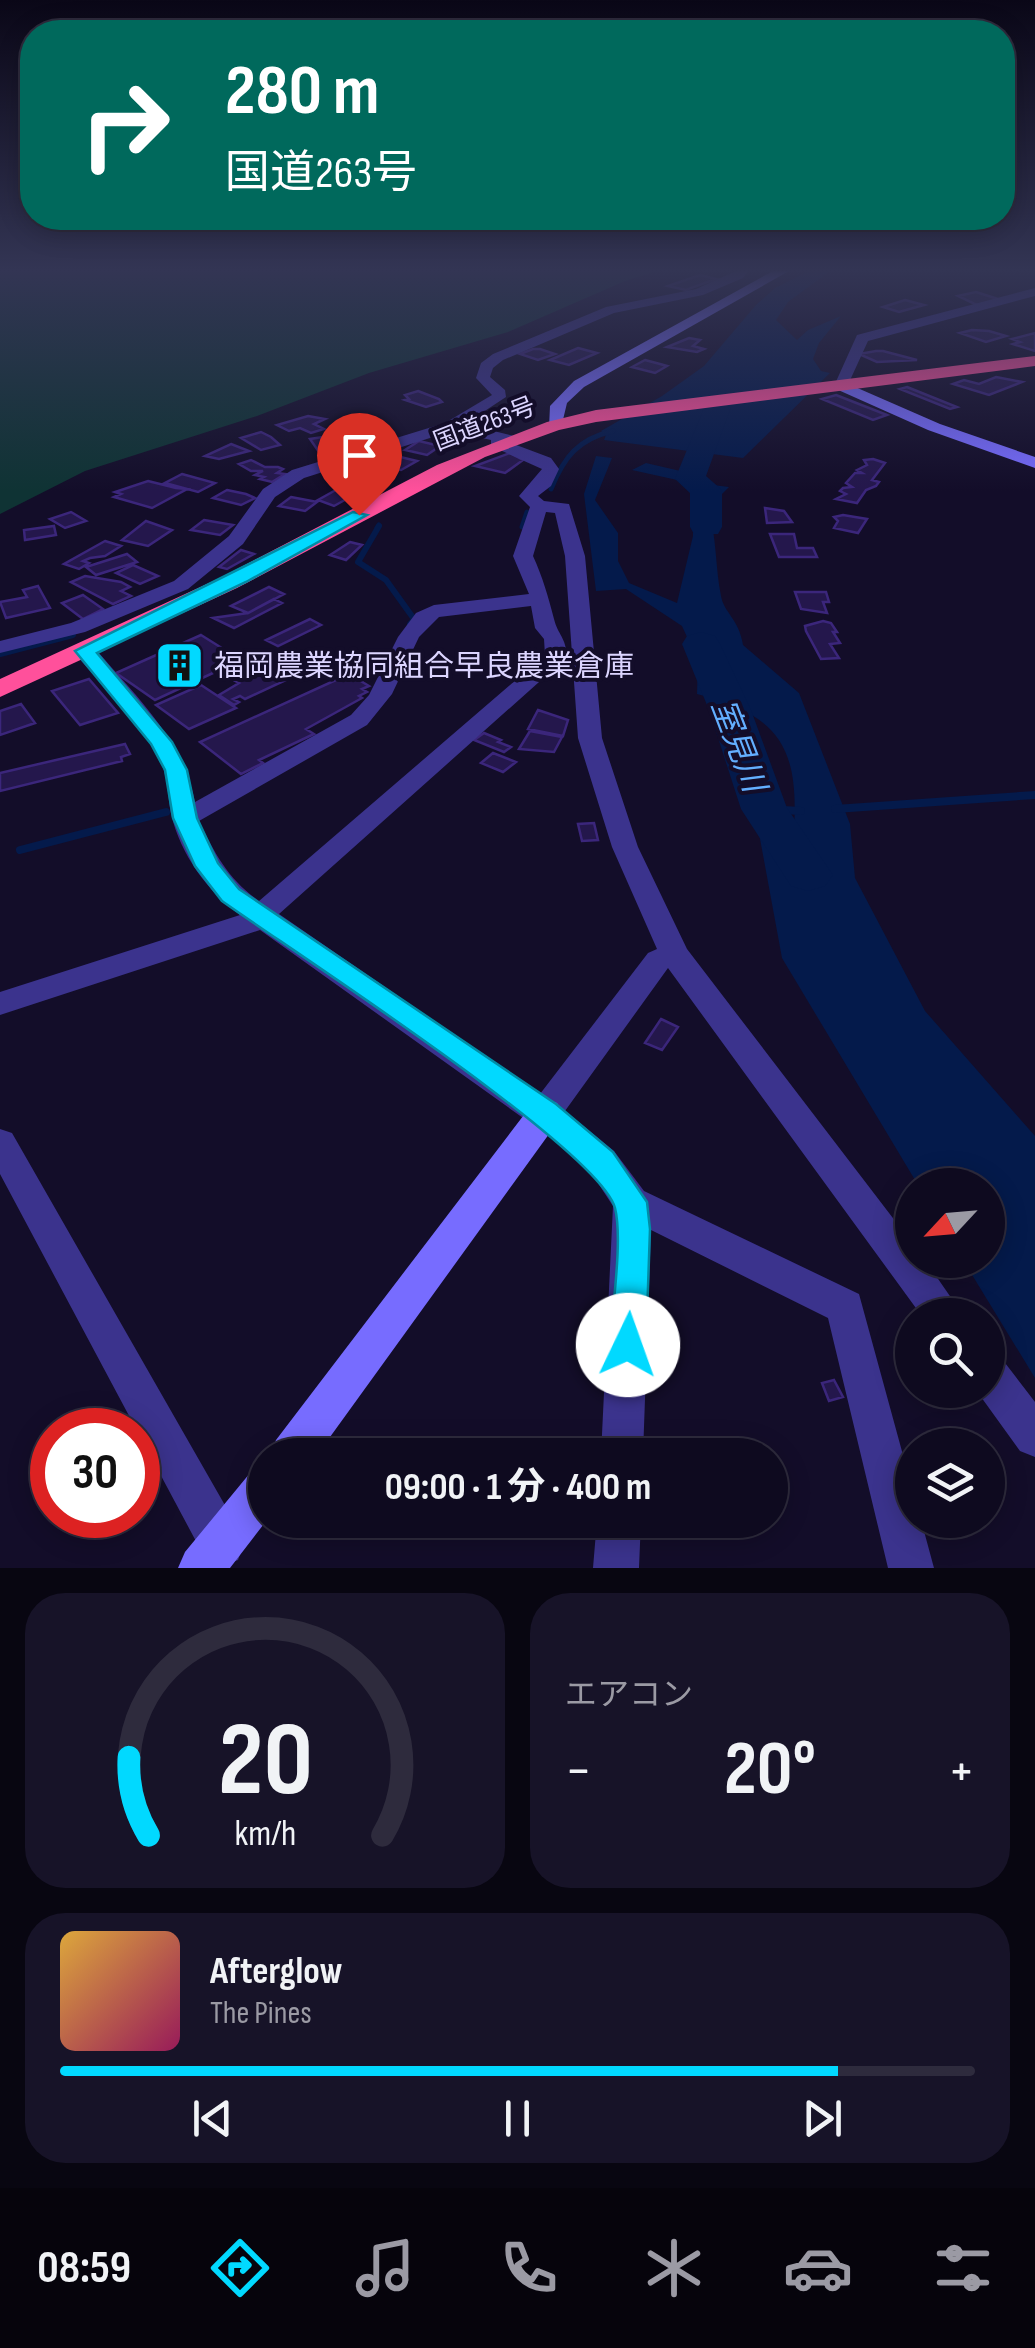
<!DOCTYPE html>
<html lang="ja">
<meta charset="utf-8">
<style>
:root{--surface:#0e0a1f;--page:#171328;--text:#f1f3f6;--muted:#9b9aa4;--line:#2e2b3d;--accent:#01d9ff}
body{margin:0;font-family:"Sofia Sans Condensed","Noto Sans JP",sans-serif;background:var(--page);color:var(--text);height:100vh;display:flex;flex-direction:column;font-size:38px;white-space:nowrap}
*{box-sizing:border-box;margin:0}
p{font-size:32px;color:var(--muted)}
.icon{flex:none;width:55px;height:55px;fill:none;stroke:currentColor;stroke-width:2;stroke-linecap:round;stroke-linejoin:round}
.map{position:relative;height:1568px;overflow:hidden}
.drawer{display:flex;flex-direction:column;gap:25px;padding:25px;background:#080611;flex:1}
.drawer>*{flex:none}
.top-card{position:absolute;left:20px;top:20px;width:995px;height:210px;border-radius:40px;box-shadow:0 5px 25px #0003,0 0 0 2px var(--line);background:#00695c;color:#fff;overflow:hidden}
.needle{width:65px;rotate:244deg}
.fabs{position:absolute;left:895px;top:1168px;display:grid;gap:20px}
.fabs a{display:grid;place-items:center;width:110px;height:110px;border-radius:50%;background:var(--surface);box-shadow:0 5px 25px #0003,0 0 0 2px var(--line);font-size:50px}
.speed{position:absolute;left:30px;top:1408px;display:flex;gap:20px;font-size:50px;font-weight:700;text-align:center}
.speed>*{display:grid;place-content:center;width:130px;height:130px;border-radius:50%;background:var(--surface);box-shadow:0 5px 25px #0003,0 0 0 2px var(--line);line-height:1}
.speed .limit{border:15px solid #d22;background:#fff;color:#111}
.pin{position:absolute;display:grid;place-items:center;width:85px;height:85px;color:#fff;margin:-102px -42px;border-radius:50% 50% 50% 0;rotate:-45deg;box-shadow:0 0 10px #0007}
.pin .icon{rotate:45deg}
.me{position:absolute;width:110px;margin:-55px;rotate:3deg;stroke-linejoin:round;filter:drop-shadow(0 0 8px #0008)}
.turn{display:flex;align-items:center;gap:35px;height:210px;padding:0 40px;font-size:45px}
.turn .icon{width:130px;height:130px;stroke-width:2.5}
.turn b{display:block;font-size:70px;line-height:85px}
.big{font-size:75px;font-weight:700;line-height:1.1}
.drawer .widget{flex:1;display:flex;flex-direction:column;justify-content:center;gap:15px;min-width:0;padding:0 35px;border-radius:40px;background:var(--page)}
.drawer .dial{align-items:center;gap:0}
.dial svg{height:260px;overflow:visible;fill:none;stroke:var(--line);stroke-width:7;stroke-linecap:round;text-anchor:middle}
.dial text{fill:var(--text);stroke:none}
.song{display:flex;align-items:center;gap:30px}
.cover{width:120px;height:120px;border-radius:15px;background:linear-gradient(135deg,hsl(40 70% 55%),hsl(330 70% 35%))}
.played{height:10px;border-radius:5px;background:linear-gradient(90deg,var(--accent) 85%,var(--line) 85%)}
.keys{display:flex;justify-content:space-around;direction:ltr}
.heat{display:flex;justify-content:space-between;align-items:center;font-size:55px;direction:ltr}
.drawer .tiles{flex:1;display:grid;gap:25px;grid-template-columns:1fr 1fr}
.widget:last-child{grid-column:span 2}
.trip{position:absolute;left:248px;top:1438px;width:540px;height:100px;border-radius:50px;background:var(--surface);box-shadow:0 5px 25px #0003,0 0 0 2px var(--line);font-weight:700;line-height:100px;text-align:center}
.tab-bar{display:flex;height:160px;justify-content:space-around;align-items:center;background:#06040c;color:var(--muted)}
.tab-bar .icon{width:70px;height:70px}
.tab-bar .on{color:var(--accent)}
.tab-bar b{font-size:45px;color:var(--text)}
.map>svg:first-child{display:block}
.green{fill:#0f3334}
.water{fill:#041a4b}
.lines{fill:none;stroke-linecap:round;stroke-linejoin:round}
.stream-far2{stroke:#041a4b;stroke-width:5}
.stream-far1{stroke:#041a4b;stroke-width:6}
.stream{stroke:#041a4b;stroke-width:8}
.river{fill:#041a4b;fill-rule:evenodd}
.building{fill:#24174c;stroke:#3b267b;stroke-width:2.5}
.street{fill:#3b338d;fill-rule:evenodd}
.secondary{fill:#776cff;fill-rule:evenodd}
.highway{fill:#ff509b;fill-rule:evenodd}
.route{fill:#01d9ff;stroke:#018da6;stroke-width:2.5}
.labels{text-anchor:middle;stroke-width:8;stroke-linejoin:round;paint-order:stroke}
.far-street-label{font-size:25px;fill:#dcd5ff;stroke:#130d29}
.poi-label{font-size:30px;fill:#dcd5ff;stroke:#130d29;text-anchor:start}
.water-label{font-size:32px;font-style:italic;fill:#63afff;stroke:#130d29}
</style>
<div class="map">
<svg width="1035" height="1568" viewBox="0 0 1035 1568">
<rect width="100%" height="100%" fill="#130d29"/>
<path class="green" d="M0 271H657L625 281 508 332 369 373 257 416 85 471 0 514Z"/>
<path class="water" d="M809 271H830L788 302 776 320 797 340 808 330 841 316 819 343 813 359 821 371 830 373 743 458 604 440 606 435 601 431 662 396 704 366 756 305 775 288Z
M596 456 612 458 595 500 618 533V561L629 583 677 603 693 536V490L686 482 632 470 646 463 702 476 705 484 729 487 708 508C717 537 715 566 721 596 724 613 739 619 743 645L799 693 850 824 855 878 925 1011 1035 1136V1378L963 1260H988V1185H918L782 958 756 817 794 830C799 747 779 715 697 694L698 661 682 626 626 589 596 591 584 494Z"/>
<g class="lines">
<path class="stream-far2" d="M551 489C564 457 578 439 613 431
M522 527 527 512
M377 528 379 525"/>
<path class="stream-far1" d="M379 526 358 562 386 580 414 619 410 624
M0 654 73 635"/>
<path class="stream" d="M764 809 801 811
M835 809 1035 795
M20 850 166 812"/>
<path class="river" d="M722 388 735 396 706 476 722 490V527L718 534H694L690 527V493L675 479 709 396Z
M701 632 715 636 720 644 751 710 787 808 833 875 825 886 808 891 791 886 741 809 709 710 682 644 687 636Z"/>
</g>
<path class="building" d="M700 275 716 279 686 290 668 286Z
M976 292 1004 301 981 307 958 296Z
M905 300 924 305 899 312 883 307Z
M972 330 989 331 1006 336 986 342 960 333Z
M1035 333V351L1013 344 1020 342 1012 339Z
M689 338 700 340 693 346 704 349 697 352 667 347Z
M578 348 597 353 569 365 550 360Z
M533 349H540L555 354 538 360 520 354Z
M876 351H883L917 360 877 362 859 354Z
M645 360 660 364 667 366 655 373 632 367Z
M996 377 1022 382 989 395 953 384 964 380 979 384Z
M907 387 957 407 950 409 900 389Z
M418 391 439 399 442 402 426 407 405 400 409 399 405 395Z
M836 395 887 415 873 420 822 399Z
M308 416 325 419 314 424 324 429 311 433 300 428 289 431 277 425Z
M261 432 271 437 280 445 261 450 241 438Z
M336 435 350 450 321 455 310 439Z
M419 441 440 446 427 455 405 450Z
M231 444 249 451 219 459 205 456Z
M510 453 523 460 505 473 475 466Z
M392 455 417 461 401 470 373 465Z
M367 459 377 462 343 477 328 472Z
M873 459 885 463 872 480 879 482 876 486 866 490 857 503 836 499 846 494 840 491 843 488 852 487 846 483 855 473H862L857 470 867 465 864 460Z
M251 460 265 467H278L283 469 277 473 285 474 272 482 260 479 264 477 255 475 263 471H251L239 464Z
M366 469 382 470 394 474 371 487 349 481Z
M182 474 215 483 198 492 165 483Z
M148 481 176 488 187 489 152 508 114 497 121 494 115 492Z
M343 486 361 491 334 506 318 500Z
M227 490 246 494 255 498 241 505 213 498Z
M291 497 317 502 305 511 279 506Z
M765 508 784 511 792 522 767 523Z
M71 512 86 521 65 528 50 519Z
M843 515 867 519 858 533 834 528 838 521 834 517Z
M204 520 233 525 220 535 191 530Z
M146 521 172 530 148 546 122 540Z
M54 526 56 535 25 540 24 530Z
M770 534H794L797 548H813L817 557H779Z
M105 541 121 546 105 556 90 558 83 561 89 563 79 569 64 564Z
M350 542 362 545 346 560 330 555Z
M241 550 254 554 227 569 219 567Z
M127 554 137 562 96 575 86 567Z
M133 565 158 576 140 584 116 573Z
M85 576 121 582 130 587 121 591 131 596 113 604 71 582Z
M38 586 50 608 6 618 0 602 27 597 23 590Z
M269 587 284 594 248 613 231 606Z
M795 592H826L829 602H823L827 613 801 609Z
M83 595 103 609 83 619 62 603Z
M274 599 282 603 234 628 213 618 248 613Z
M310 619 321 625 278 646 266 640Z
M823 621 831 623 837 632H833L840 643 830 644 839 658 821 659 806 631 805 626Z
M201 635 241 660 155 700 116 673Z
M275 654 301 673 245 699 240 696 233 699 239 702 234 705 219 695 239 683 226 676Z
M349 674 369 686 362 689 367 692 359 696 362 698 306 729 314 734 259 760 263 763 241 774 200 742Z
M89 679 118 713 80 725 52 691Z
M201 685 236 708 189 729 156 705Z
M21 704 35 723 0 735V711Z
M538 710 568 720 563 736 528 729Z
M530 731 562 737 554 752 519 749Z
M484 733 501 740 498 742 511 747 504 752 474 740Z
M125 744 130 754 121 757 122 761 0 791V773Z
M493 753 516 762 503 772 481 763Z
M594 823 598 840 582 841 578 824Z
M661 1019 678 1027 662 1050 645 1043Z
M834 1380 843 1397 829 1401 822 1383Z"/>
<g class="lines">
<path class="street" d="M736 271H748L743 278 703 295 614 313 503 360 493 368 490 377 505 390 506 397 465 424 514 436 516 439 511 443 551 458 559 469 551 486 538 496 544 501 569 504 585 556 602 738 638 847 687 949 912 1243V1260H925L963 1315H921L668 968 565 1111 614 1151 644 1191 859 1294 912 1488V1520H921L934 1568H888L828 1318 651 1230 643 1455H601L613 1206 590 1171 561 1145 260 930 0 1015V992L240 915C207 891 181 855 171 814 168 799 168 782 163 768 146 726 106 690 77 656L74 651 77 646H93C134 695 182 737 195 802L351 715 369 695 398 637 416 613 434 605 529 594 513 556 530 507 519 496 542 469 491 446V440L452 431 304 478 275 497 243 544 188 589 85 632 0 653V641L71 623 174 581 229 536 263 489 292 470 445 423 492 395 476 378 481 363 493 354 606 307 696 289ZM546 512 555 513 565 556 578 738 612 847 657 949 648 953 540 1094 279 914 567 657C566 637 558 635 554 619 548 596 543 578 533 556ZM531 606 535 628 544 639 545 655 259 901C228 879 215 854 199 821L367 725 392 694 419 637 439 617Z
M1035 288V296L868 341 846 389 834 386 857 335Z
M0 1129 12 1133 238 1528 244 1544 238 1560 222 1566 206 1560 0 1174Z
M988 1353 1002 1359 1035 1402V1457L1020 1451 976 1390H988Z
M597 1520H641L639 1568H593Z"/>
<path class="secondary" d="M773 271H789L584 387 567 403 561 428H549L550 406 574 381Z
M836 383H846L940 424 1035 457V468L928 430 836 389Z
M545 1099 557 1103 562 1113 557 1123 317 1455H270L276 1440 533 1103Z
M265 1466 267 1520 230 1568H178L185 1552 250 1473Z"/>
<path class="highway" d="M1035 356V366L596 422 559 430 485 457 237 588 0 697V679L220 578 437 465 547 422 596 410Z"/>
</g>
<linearGradient id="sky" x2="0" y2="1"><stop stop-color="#0a0717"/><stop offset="0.55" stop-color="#333554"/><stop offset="1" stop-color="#333554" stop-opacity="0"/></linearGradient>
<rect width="1035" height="491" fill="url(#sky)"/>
<path class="route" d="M353 512 367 515 246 582 97 653 172 742 187 770 197 818 218 863 239 889 556 1104 613 1152 647 1202 650 1229 646 1345 641 1357 628 1362 615 1357 610 1345C612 1310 623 1240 615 1208 598 1148 289 949 222 901L195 866 173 818 165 770 151 744 75 651Z"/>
<defs>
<symbol id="building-square" viewBox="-11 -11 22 22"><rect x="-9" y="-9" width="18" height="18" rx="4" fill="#01d9ff" stroke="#130d29"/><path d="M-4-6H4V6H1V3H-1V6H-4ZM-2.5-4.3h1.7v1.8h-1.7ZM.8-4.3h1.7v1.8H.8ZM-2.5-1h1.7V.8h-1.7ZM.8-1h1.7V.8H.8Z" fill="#111"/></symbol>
</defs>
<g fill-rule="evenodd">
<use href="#building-square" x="152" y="638" width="55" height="55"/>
</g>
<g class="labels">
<g class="far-street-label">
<text transform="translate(484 423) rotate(-21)" y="9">国道263号</text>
</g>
<g class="poi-label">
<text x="214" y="676">福岡農業協同組合早良農業倉庫</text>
</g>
<g class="water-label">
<text transform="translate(739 745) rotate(69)" y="11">室見川</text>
</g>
</g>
</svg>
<div class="fabs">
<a><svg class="needle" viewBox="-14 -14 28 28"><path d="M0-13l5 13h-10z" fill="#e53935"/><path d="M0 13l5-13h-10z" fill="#9b9aa4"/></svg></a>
<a><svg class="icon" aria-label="search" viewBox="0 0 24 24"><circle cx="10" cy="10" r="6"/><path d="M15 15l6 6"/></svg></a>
<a><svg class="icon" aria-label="layers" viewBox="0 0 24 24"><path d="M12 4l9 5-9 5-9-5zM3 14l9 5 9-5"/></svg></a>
</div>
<div class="speed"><div class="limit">30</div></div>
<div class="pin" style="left:359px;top:515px;background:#d93025"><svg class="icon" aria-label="arrive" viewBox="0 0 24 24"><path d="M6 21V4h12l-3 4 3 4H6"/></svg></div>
<svg class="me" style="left:628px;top:1345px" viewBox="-20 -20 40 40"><circle r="19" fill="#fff"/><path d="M0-13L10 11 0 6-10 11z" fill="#01d9ff"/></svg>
<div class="trip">09:00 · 1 分 · 400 m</div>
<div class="top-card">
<div class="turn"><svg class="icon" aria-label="right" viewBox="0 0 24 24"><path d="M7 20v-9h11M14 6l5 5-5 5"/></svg><div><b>280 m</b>国道263号</div></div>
</div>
</div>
<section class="drawer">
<div class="tiles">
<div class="widget dial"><svg viewBox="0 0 100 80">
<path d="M14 69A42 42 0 1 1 86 69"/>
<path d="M14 69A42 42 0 0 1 8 45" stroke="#01d9ff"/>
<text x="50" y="56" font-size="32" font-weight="700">20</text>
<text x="50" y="72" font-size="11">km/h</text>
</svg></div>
<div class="widget"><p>エアコン</p>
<div class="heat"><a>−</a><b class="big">20°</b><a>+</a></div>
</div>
<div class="widget">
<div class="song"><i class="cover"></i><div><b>Afterglow</b><p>The Pines</p></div></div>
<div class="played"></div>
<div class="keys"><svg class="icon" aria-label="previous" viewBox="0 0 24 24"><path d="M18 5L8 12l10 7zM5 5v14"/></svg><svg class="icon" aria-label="pause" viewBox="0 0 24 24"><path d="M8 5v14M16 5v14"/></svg><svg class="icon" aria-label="next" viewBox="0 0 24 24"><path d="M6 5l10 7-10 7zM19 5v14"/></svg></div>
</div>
</div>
</section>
<nav class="tab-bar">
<b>08:59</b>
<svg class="icon on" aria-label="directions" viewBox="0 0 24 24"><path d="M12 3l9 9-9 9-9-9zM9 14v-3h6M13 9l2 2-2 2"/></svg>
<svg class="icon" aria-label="music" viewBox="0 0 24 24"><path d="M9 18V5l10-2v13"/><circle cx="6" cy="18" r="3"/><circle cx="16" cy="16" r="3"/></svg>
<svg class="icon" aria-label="phone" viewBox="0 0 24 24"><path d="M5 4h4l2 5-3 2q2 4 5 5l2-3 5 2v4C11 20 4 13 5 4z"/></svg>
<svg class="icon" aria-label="climate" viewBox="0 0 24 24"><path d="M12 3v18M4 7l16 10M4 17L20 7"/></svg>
<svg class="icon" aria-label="car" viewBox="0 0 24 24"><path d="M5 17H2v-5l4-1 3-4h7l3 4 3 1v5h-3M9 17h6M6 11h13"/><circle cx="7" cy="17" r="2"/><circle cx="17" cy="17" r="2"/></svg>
<svg class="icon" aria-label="filters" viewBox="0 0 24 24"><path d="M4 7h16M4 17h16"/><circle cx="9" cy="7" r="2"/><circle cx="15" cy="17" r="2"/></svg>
</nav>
